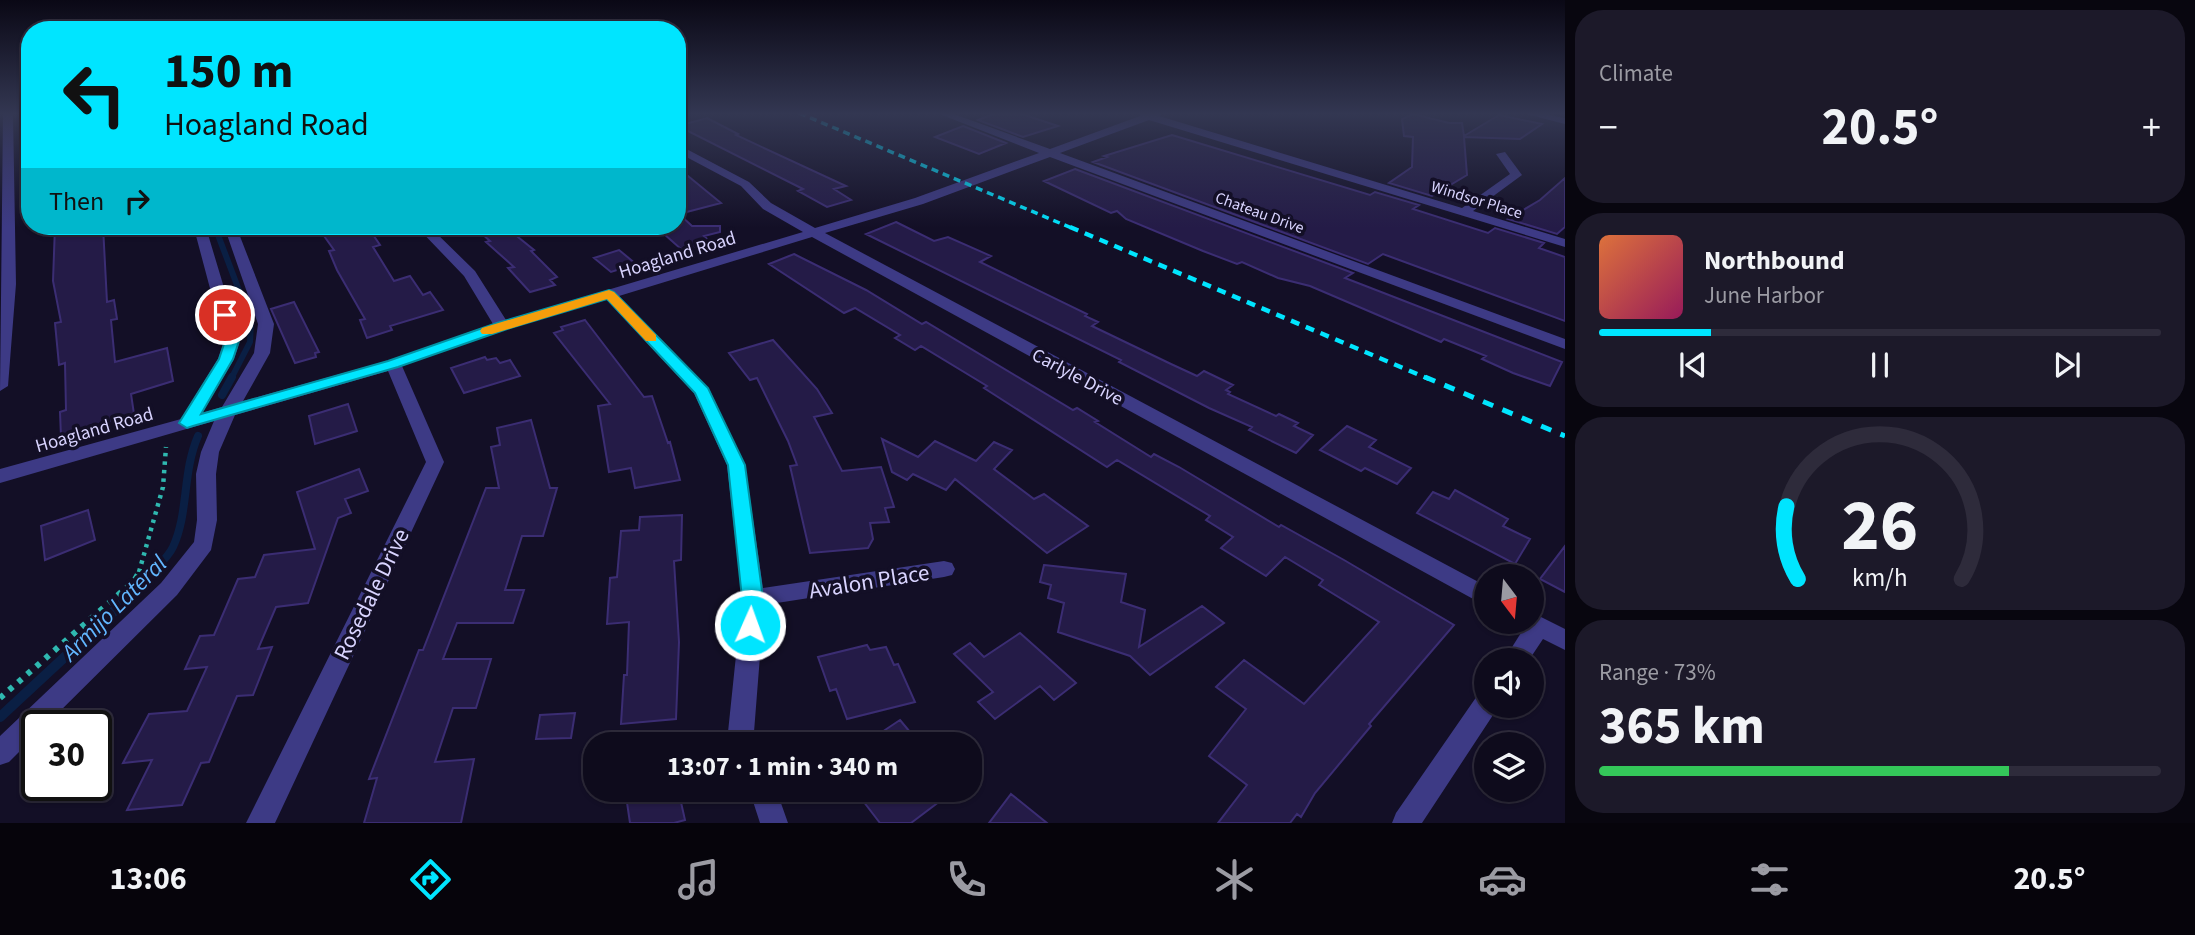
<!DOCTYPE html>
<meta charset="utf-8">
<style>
:root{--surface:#0e0b1c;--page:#1c1929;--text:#f1f3f6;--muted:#9b9ba3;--line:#2e2b3b;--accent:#00e5ff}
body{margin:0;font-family:"Source Sans 3",sans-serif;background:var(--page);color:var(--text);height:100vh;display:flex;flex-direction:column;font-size:26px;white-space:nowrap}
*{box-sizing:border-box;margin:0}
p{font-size:23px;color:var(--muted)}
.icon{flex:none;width:38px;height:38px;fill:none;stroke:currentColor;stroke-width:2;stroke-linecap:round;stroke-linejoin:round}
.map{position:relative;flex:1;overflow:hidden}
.sheet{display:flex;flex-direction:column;gap:10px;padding:10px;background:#08060f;width:630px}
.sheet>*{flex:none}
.hud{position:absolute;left:21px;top:21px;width:665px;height:214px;border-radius:28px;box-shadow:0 2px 5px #0004,0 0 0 2px var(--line);background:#00e5ff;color:#111;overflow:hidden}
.needle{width:46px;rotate:164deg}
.tools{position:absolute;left:1474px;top:564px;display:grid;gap:14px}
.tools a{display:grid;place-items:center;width:70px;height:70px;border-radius:50%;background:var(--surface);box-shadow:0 2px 5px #0004,0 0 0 2px var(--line);font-size:35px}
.speed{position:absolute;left:21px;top:710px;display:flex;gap:14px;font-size:35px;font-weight:700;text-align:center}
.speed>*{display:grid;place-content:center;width:91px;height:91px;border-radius:50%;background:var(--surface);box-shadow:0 2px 5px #0004,0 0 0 2px var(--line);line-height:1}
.speed .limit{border:4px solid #111;border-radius:10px;background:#fff;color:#111}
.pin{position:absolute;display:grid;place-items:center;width:60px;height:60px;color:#fff;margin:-30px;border:4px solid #fff;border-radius:50%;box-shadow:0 2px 7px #0007}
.me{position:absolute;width:77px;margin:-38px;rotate:2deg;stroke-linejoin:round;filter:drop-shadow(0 0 5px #0008)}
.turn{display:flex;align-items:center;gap:24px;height:147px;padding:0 28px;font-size:32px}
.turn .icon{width:91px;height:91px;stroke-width:2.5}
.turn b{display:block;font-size:49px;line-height:60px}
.then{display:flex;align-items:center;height:66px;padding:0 28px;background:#0003;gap:14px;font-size:26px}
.big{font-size:52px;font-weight:700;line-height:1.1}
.sheet .widget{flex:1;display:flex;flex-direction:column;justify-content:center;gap:10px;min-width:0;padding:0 24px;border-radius:28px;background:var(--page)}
.sheet .dial{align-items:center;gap:0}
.dial svg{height:182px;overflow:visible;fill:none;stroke:var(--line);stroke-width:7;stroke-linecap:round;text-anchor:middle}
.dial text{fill:var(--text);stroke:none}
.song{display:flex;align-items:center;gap:21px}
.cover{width:84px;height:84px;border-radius:10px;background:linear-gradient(135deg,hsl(20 70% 55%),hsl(330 70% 35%))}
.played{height:7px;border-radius:4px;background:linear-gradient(90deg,var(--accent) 20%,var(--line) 20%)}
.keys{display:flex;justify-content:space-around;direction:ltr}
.heat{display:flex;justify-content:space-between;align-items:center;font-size:38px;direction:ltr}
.charge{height:10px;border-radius:5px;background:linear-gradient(90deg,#34c759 73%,var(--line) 0)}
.trip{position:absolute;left:583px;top:732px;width:399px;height:70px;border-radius:28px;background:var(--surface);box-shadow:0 2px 5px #0004,0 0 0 2px var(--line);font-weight:700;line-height:70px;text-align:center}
.tabs{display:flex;height:112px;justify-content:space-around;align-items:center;background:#06040b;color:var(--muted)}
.tabs .icon{width:49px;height:49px}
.tabs .active{color:var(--accent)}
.tabs b{font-size:32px;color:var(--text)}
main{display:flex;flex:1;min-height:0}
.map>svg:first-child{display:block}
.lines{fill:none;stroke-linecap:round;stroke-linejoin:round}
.stream-far3{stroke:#0a1f44;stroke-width:4.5}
.stream-far2{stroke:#0a1f44;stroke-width:6}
.stream-far1{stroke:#0a1f44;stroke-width:8}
.stream{stroke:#0a1f44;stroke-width:10}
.building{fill:#241b47;stroke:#3b2d73;stroke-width:2}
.path-far1{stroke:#2fb8b0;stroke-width:4.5;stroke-dasharray:3.5 5;stroke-linecap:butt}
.path{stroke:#2fb8b0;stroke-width:6;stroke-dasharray:5 7;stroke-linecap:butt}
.minor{fill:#3d3a85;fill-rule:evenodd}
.rail-far2{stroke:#00e5ff;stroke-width:3.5;stroke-dasharray:7 5;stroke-linecap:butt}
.rail-far1{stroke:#00e5ff;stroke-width:4.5;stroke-dasharray:9 7;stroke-linecap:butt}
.rail{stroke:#00e5ff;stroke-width:5;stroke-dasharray:11 10;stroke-linecap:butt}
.route{fill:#00e5ff;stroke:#0095a6;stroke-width:2}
.slow{fill:#f59e0b}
.labels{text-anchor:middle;stroke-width:7;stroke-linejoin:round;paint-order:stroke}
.far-street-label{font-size:16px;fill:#d9d4ff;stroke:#130f26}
.street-label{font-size:19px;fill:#d9d4ff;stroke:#130f26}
.near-street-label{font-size:23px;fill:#d9d4ff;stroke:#130f26}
.near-water-label{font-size:24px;font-style:italic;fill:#62b6ff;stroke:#130f26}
</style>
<main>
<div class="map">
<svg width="1565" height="823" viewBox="0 0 1565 823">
<rect width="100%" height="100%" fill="#130f26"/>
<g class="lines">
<path class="stream-far3" d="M215 226 216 229"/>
<path class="stream-far2" d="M215 227 251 322 250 342 231 379"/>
<path class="stream-far1" d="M222 395 232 377
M152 572C159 565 169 556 173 547 189 512 182 473 198 436"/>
<path class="stream" d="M0 717 139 588 154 571"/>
</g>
<path class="building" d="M996 113H1019L1058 126 1023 137 978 120Z
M1413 114 1449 123H1462L1464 136 1499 115 1542 124 1520 139 1464 137 1467 175 1432 196 1389 183 1412 167 1413 137 1404 136 1402 119Z
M707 118 738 134 736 135 846 186 834 189 851 200 827 207 798 191 803 189 678 126Z
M963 126 1006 143 979 154 935 137Z
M1172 135 1370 195 1375 192 1419 205 1413 209 1488 233 1495 228 1544 243 1539 248 1565 257V321L1383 254 1368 264 1093 162 1107 157 1104 156Z
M677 167 721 203 679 214 692 226H720V232L704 236 709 241 702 243 704 245 682 250 655 226H677Z
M1075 169 1353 273 1345 278 1562 362 1550 386 1513 373 1482 359 1486 356 1444 339 1441 342 1310 286 1278 278 1242 262 1237 264 1203 251 1126 219 1117 211 1111 213 1044 181Z
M1565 178V227L1557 234 1508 219 1540 200Z
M896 222 934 241 948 237 991 256 980 262 1087 314 1085 316 1098 322 1092 326 1171 364 1197 376 1204 371 1233 385 1226 390 1230 392 1228 394 1276 416 1279 414 1298 423 1294 426 1313 435 1296 453 1249 430 1252 427 1209 408 1119 362 1121 360 866 234Z
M55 226H103L107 302 114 300 117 319 111 320 115 362 167 348 173 381 131 394 134 414 61 437 60 412 66 410 65 363 59 365 55 323 61 322 53 281Z
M317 226H367L380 245 373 247 394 281 410 276 423 295 430 292 443 310 390 326 392 330 367 338 360 320 365 319 337 270 329 251 334 250Z
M473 226H503L513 233 534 250 531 251 557 277 550 280 555 285 530 292 508 268 514 267 486 242 490 241Z
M619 250 636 264 611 272 594 258Z
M794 254 866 290 922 324 926 322 1073 410 1077 408 1098 421 1095 422 1151 457 1154 454 1179 467 1279 527 1281 525 1344 560 1454 625 1369 724 1371 726 1315 793 1301 817 1297 814 1290 823H1218L1247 785 1209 756 1246 709 1216 687 1244 660 1304 704 1379 622 1319 585 1323 580 1285 557 1266 576 1221 548 1233 537 1206 520 1210 516 1117 460 1107 467 984 388 987 386 921 346 915 350 895 338 900 335 855 308 844 313 769 264Z
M294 302 319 352 315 353 316 357 295 363 271 309Z
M585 320 644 397 652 396 668 443 670 442 680 480 635 488 631 468 609 472 598 406 610 404 554 333 563 330 561 327Z
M773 340 817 389 832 413 814 417 842 471 881 467 894 507 885 508 889 522 870 523 873 539 868 548 810 553 790 466 797 465 788 441 757 378 750 380 729 353Z
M485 357 487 360 496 358 500 363 510 360 520 376 464 393 451 368Z
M348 404 357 431 315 444 309 416Z
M531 420 550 488H557L543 536H522L505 590H524L513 623H457L443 659H491L476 708H453L435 762 474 759 461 823H364L377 778 369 779 419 650H423L486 488H499L491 447 500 445 497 428Z
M1347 426 1376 440 1369 447 1411 468 1397 484 1365 468 1361 471 1320 450Z
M882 439 918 457 935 441 976 461 994 442 1012 450 994 469 1034 499 1044 494 1088 526 1047 553 955 479 946 490 913 474 907 480 892 472Z
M359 469 368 491 345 499 351 513 338 518 308 603 276 607 258 649 272 647 253 695 237 696 209 762 201 763 182 805 127 810 152 760 123 763 149 714 187 711 207 667 185 669 200 636 214 635 238 579 255 577 264 555 315 549 297 492Z
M1455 490 1508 519 1503 526 1530 539 1515 564 1417 513 1433 492 1449 499Z
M88 510 95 540 45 560 41 526Z
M682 515 681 560 674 561 679 642 676 719 621 724 624 675H627L629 622 607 624 610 578 617 577 621 531 639 530 640 517Z
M1565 546V592L1540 579Z
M1044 565 1126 574 1121 602 1145 610 1139 647 1202 606 1224 623 1150 675 1130 656 1058 632 1064 603 1048 598 1051 585 1040 582Z
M1020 633 1076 683 1054 700 1040 686 995 719 978 702 993 692 954 654 970 643 984 657Z
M867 645 870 650 886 647 894 665 898 664 915 702 847 719 836 689 830 691 818 657Z
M575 713 571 738 536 739 540 715Z
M900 720 920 744H864Z
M625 789H678L685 820 674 823H630Z
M870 789H956L911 823H880L860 797Z
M1011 794 1047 823H989Z"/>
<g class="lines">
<path class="path-far1" d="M139 572 163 487 166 447"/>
<path class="path" d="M0 698 134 581 140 571"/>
<path class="minor" d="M3 113H13L16 284 8 386 0 391Z
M937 113H951L1050 149 1140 116V113H1163L1159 116 1462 208 1510 174 1496 154 1505 152 1522 175 1473 211 1565 239V247L1149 120 1060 153 1565 339V349L1050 157 923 204 825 233 1486 586V606L812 237 619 296 710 391 745 465 763 588 944 561 952 563 955 569 952 575 944 577 764 605 754 732 758 744H732L728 732 742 598 727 465 694 393 606 299 507 329 402 366 444 462 275 823H246L426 462 388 371 235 415 219 452 216 474 217 520 211 550 177 595 45 726H37V734L9 762 0 765V736L161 583 194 542 197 520 196 474 201 452 214 421 0 483V469L181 419 218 359 224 341 195 232 189 226H203L207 231 240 341 234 359 202 413 222 407 254 353 258 324 224 226H236L274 324 270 353 243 401 387 361 493 324 464 276 416 226H429L475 271 506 320 803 232 763 209 741 186 677 152V144L749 182 771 203 815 228 915 198 1039 153Z
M1522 113H1540L1565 118V124Z
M1531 612 1565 629V650L1543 639 1529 660H1504L1524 628 1520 621H1531Z
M1486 693V705H1498L1495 712 1422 823H1392L1396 813 1477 696Z
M749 789H776L788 823H760Z"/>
<path class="rail-far2" d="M799 113 1074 229"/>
<path class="rail-far1" d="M1070 227 1429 379"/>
<path class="rail" d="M1425 377 1565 436"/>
</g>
<linearGradient id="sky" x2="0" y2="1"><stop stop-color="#0a0815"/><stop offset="0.5" stop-color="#333752"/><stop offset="1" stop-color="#333752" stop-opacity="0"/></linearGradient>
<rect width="1565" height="228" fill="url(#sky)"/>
<path class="route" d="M609 290 614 292 708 388 745 465 763 598 761 625 758 631 750 634 743 631 740 625 742 598 728 465 695 393 607 299 507 329 398 367 193 426 187 428 179 423 219 359 225 341 218 315 220 312 225 311 232 315 239 341 233 359 201 414 388 361 497 323Z"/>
<path class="slow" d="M609 290 614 292 656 335V341H646L607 299 492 334H482L480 331 482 328Z"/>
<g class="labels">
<g class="far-street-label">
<text transform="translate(1477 199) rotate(17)" y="6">Windsor Place</text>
<text transform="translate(1260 212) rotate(20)" y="6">Chateau Drive</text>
</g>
<g class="street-label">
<text transform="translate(677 254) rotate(-17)" y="7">Hoagland Road</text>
<text transform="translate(1078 376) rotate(28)" y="7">Carlyle Drive</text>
<text transform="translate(94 429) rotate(-16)" y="7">Hoagland Road</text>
</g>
<g class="near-street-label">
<text transform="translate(869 581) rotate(-9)" y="8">Avalon Place</text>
<text transform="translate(371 594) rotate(-64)" y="8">Rosedale Drive</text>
</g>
<g class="near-water-label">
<text transform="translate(114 608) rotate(-45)" y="8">Armijo Lateral</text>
</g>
</g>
</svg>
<div class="tools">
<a><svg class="needle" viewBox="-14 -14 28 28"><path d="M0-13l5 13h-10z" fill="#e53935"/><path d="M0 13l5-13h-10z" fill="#9b9ba3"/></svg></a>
<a><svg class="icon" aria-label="sound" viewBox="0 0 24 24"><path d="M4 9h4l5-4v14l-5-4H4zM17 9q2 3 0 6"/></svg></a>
<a><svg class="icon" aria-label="layers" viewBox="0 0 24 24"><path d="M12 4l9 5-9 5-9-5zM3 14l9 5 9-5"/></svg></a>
</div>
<div class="speed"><div class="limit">30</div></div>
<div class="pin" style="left:225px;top:315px;background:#d93025"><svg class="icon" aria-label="arrive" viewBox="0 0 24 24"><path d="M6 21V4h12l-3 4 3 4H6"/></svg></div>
<svg class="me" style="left:750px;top:625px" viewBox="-20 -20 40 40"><circle r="17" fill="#00e5ff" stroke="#fff" stroke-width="3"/><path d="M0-11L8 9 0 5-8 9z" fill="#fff"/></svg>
<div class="trip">13:07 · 1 min · 340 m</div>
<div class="hud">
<div class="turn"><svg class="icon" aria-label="left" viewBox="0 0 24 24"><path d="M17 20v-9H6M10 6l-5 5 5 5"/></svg><div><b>150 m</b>Hoagland Road</div></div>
<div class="then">Then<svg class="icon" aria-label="right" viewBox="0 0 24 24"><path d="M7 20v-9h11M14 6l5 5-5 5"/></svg></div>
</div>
</div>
<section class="sheet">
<div class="widget"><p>Climate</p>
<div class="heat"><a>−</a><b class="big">20.5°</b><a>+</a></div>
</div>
<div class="widget">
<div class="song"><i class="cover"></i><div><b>Northbound</b><p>June Harbor</p></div></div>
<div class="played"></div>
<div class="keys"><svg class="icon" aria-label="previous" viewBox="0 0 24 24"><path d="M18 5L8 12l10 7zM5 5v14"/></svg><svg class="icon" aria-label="pause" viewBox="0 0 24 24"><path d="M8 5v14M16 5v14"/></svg><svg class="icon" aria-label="next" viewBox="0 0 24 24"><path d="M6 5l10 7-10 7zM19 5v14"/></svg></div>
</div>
<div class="widget dial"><svg viewBox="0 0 100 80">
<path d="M14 69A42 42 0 1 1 86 69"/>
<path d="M14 69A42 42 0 0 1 9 37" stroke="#00e5ff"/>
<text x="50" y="56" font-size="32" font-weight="700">26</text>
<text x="50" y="72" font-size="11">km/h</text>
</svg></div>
<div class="widget"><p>Range · 73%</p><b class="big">365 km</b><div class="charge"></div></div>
</section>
</main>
<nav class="tabs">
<b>13:06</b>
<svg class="icon active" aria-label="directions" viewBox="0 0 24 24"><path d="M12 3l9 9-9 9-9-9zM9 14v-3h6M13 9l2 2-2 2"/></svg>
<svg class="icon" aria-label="music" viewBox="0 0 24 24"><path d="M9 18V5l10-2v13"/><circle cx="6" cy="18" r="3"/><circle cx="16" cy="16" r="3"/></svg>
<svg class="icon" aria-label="phone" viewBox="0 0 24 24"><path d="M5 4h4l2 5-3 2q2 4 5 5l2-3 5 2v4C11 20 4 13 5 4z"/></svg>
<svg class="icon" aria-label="climate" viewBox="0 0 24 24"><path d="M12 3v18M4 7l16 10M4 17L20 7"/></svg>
<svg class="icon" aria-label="car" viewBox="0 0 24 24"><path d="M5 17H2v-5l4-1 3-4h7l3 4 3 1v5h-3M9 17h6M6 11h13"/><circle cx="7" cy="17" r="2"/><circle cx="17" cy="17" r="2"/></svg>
<svg class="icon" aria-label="filters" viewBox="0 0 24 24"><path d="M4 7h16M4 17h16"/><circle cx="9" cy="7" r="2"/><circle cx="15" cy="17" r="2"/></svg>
<b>20.5°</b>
</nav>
